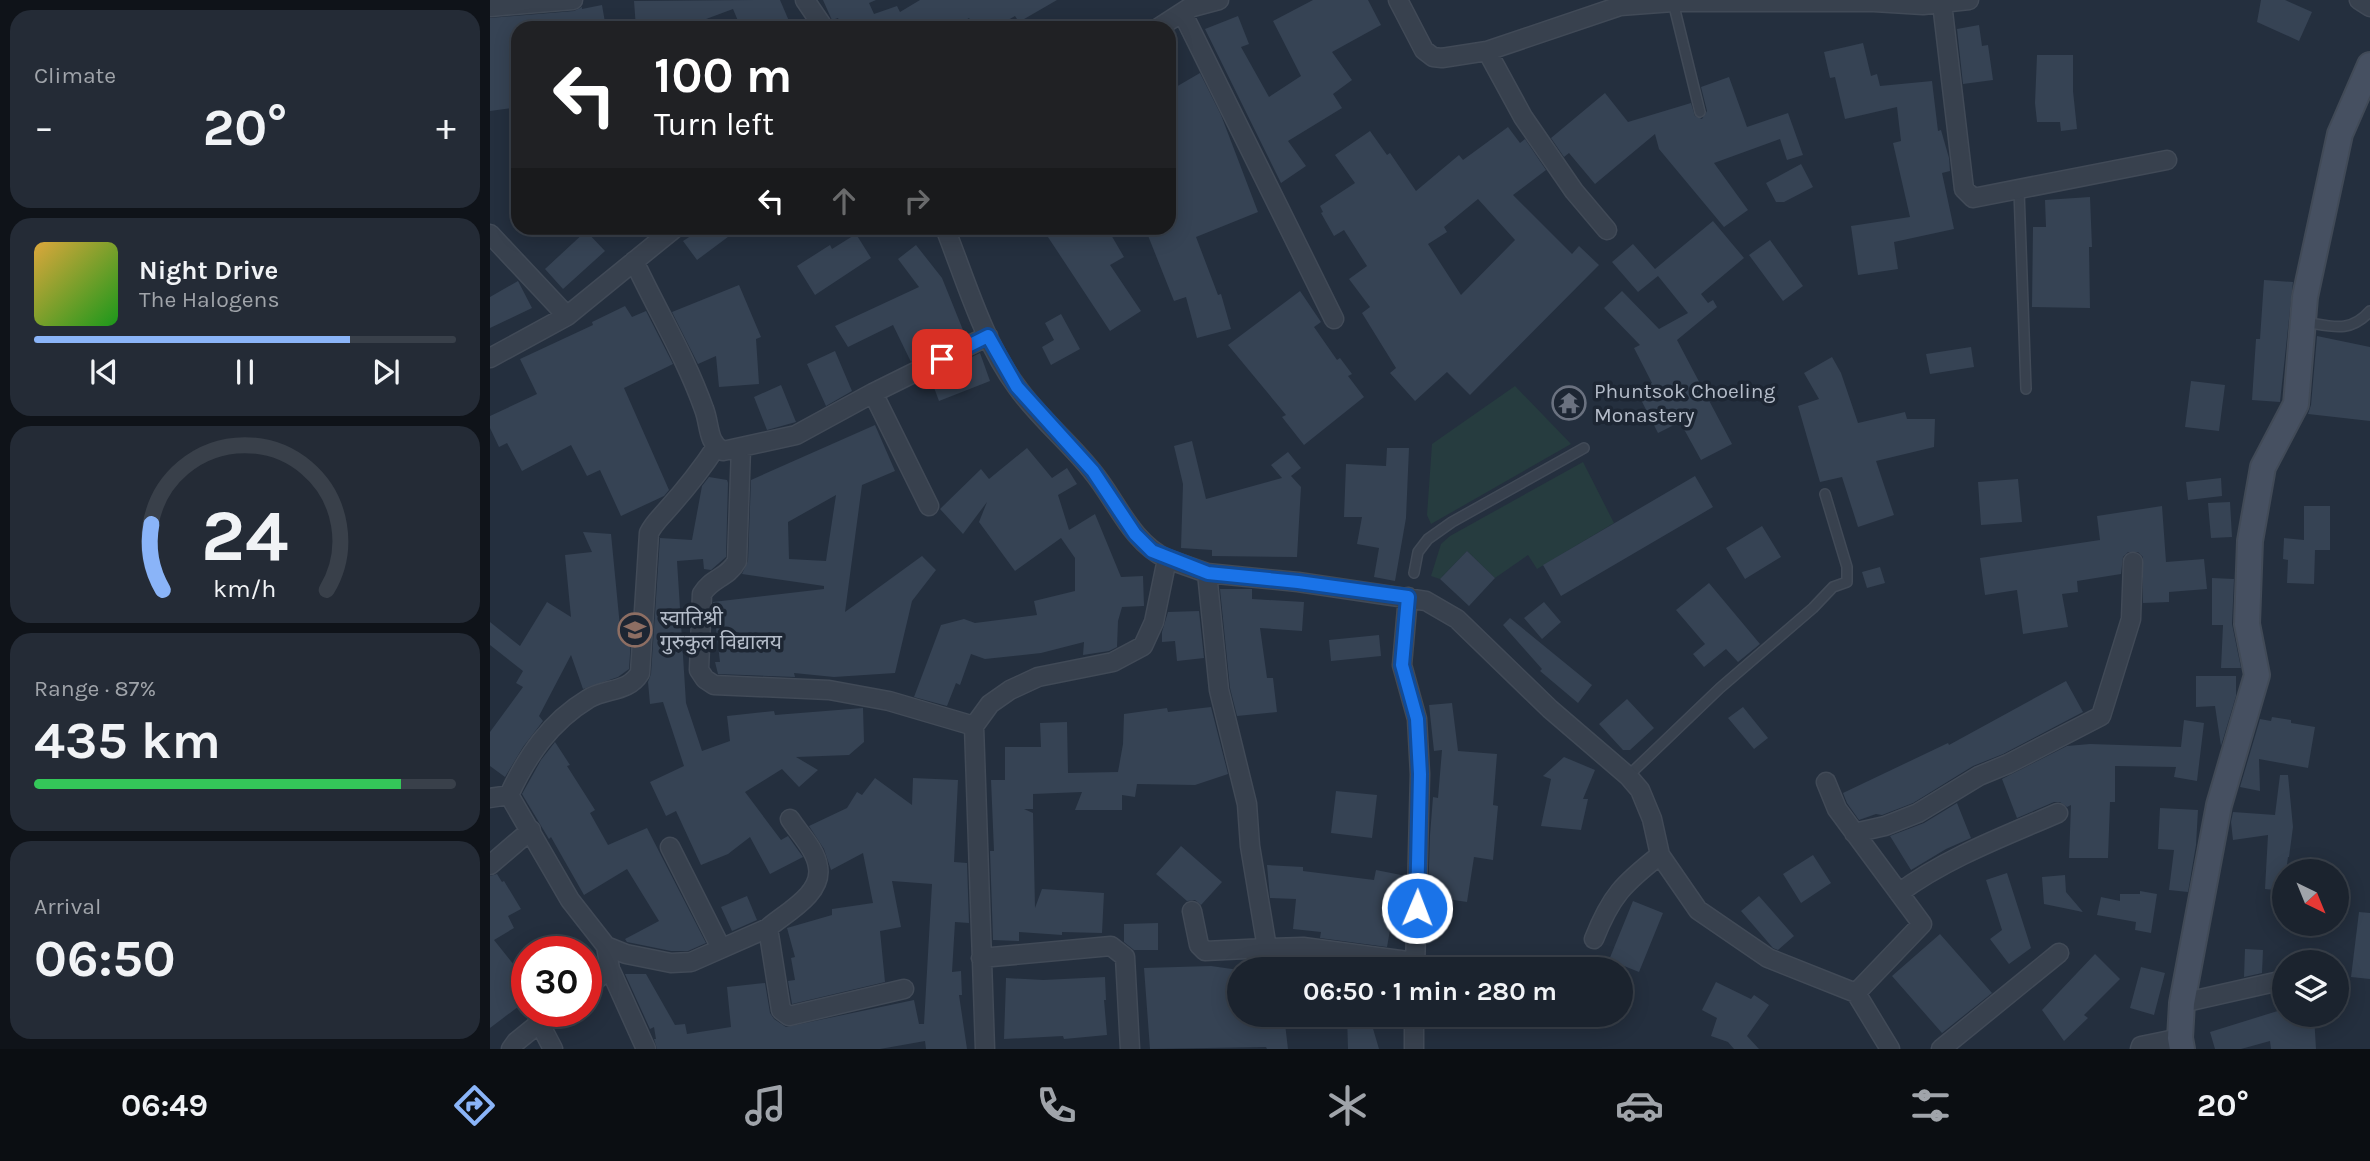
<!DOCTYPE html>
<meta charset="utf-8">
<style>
:root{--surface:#1b232e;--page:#242b36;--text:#f1f3f6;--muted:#a0a4aa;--line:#39404a;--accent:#8ab4f8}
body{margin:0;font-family:Karla,"Noto Sans Devanagari",sans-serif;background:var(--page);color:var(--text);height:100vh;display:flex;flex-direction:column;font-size:26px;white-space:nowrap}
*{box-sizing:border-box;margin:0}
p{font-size:23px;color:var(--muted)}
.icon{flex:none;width:38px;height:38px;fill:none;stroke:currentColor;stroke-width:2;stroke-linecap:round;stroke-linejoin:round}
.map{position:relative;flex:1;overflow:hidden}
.side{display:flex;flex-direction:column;gap:10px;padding:10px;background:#0f1319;width:490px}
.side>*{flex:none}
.guide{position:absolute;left:21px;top:21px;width:665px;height:214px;border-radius:21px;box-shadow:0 4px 18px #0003,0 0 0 2px var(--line);background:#202124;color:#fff;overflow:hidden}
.needle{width:46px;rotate:137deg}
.fabs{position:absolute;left:1782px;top:859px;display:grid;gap:14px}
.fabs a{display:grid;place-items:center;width:77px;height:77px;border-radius:50%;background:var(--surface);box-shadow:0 4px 18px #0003,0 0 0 2px var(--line);font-size:35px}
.speed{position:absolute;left:21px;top:936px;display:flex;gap:14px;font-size:35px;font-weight:700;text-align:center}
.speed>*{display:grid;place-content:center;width:91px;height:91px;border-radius:50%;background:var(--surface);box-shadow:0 4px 18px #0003,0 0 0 2px var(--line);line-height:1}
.speed .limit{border:10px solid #d22;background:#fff;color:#111}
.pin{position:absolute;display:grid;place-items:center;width:60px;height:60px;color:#fff;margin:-30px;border-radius:14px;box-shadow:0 4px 10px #0006}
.me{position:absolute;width:77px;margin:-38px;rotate:1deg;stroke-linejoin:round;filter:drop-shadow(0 0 5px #0008)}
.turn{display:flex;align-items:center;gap:24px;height:147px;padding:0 28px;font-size:32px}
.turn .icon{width:91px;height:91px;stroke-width:2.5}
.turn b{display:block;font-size:49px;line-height:60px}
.lanes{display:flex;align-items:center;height:66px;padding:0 28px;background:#0003;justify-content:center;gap:35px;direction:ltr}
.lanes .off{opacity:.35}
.big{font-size:52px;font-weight:700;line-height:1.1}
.side .card{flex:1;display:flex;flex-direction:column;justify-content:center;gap:10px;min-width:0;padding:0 24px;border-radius:21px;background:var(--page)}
.side .dial{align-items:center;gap:0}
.dial svg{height:182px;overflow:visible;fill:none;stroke:var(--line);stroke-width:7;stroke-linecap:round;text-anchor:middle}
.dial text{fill:var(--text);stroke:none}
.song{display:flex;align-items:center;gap:21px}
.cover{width:84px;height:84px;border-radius:10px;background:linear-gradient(135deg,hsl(40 70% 55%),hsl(120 70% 35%))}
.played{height:7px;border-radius:4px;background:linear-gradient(90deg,var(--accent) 75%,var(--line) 75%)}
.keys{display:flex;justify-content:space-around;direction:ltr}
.heat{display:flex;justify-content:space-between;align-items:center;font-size:38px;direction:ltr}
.charge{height:10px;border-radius:5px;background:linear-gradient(90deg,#34c759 87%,var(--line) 0)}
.trip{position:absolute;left:737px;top:957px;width:406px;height:70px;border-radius:35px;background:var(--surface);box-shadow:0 4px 18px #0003,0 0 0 2px var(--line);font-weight:700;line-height:70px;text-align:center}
.tabs{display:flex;height:112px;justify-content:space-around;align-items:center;background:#0b0e12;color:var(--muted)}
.tabs .icon{width:49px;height:49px}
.tabs .on{color:var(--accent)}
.tabs b{font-size:32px;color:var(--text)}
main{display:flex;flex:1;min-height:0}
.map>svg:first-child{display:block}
.green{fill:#263c3f}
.building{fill:#364354;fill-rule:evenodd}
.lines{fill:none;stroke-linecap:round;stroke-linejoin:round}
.lane-casing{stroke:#414a57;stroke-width:12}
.street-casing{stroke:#414a57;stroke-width:21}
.secondary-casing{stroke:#414a57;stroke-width:28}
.lane{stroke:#38414e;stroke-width:9}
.street{stroke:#38414e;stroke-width:18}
.secondary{stroke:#465061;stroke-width:24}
.route-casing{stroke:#114b97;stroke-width:18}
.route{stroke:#1a73e8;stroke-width:12}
.labels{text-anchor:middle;stroke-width:7;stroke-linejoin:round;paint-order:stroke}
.poi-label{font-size:21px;fill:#b4bcc9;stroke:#1d2633;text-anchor:start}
</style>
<main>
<section class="side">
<div class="card"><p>Climate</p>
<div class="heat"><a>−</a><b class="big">20°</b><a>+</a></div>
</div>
<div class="card">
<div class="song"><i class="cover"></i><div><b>Night Drive</b><p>The Halogens</p></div></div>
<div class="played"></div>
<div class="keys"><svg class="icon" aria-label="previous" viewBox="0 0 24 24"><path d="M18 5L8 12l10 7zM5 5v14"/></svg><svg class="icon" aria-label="pause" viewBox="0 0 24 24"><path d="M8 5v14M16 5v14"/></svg><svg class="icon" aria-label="next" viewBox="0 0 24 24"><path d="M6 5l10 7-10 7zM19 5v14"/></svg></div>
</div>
<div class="card dial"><svg viewBox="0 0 100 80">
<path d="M14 69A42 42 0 1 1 86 69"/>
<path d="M14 69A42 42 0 0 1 9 40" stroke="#8ab4f8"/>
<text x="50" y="56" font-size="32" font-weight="700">24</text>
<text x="50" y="72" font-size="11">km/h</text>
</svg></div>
<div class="card"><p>Range · 87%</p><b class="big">435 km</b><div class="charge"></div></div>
<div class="card"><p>Arrival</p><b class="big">06:50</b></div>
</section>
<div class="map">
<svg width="1880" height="1049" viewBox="0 0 1880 1049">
<rect width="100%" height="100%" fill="#242f3e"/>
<path class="green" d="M1025 386 1081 444 941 524 937 515 942 444Z
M1093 462 1124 523 1047 569 1038 555 1005 578 977 551 950 579 941 576 951 544 960 536Z"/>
<path class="building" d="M263 0H290L302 28H251L243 9 192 28H146L144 1Z
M333 0H386L379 3 384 14 407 6 410 12 430 0H567L529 22 525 16 504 28H485L479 18 463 28H352L348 18 342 20 341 18Z
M823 0H878L891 25 842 52 862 80 843 94 852 108 798 141 816 166 791 183 715 29 748 16 759 44 751 47 779 97 811 76 783 21Z
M1771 0H1795L1822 12 1809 41 1767 22Z
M112 5 116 28H28V35L23 37 28 81V107L0 111V18L84 11 92 7V9Z
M1489 25 1492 46 1498 45 1503 80 1473 84 1467 29Z
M1373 43 1381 76 1387 74 1390 86 1442 81 1448 131 1451 130 1459 158 1460 171 1452 173 1464 229 1404 242 1408 269 1368 275 1361 226 1420 217 1403 143 1411 141 1407 107 1355 119 1345 77 1340 78 1334 52Z
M1547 55H1583V91L1587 129 1571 131 1570 122H1547L1545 103Z
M710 73 731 115 768 212 706 237 728 295 731 294 741 329 707 338 696 297 684 301 655 228H679V91Z
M1239 77 1257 127 1298 113 1313 155 1297 160 1290 139 1224 163 1258 210 1234 227 1169 149 1165 134 1105 184 1079 153 1074 157 1061 138 1115 93 1138 122 1201 103 1205 116 1212 119 1217 111 1211 87Z
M1018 127 1030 143 1035 139 1056 170 1023 195 1082 254 1089 246 1109 265 980 395 957 372 925 401 900 373 906 368 872 313 880 307 859 279 877 266 854 230 844 236 831 213 833 212 830 206 865 183 845 155 880 131 897 155 900 153 926 191 969 155 973 160ZM988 199 1025 240 971 295 938 244 957 232 954 227Z
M1311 164 1323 187 1294 202H1286L1276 183Z
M1600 197 1602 247H1599L1600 308 1542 307 1543 227H1556L1555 200Z
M1223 221 1254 258 1211 294 1218 303 1223 300 1227 307 1187 340 1242 444 1211 460 1190 422 1168 433 1147 392 1162 383 1144 348 1150 345 1114 308 1132 291 1169 329 1198 313 1168 276 1148 292 1122 262 1143 244 1165 269Z
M213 228H250L207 260 193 241Z
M552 228H617L634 257 620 265 651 311 620 331Z
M96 231 115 251 73 289 55 269Z
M366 234 381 258 325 295 307 266 340 245 342 249Z
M1280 240 1313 286 1293 301 1259 255Z
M426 245 452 278 475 335 421 362 403 325 358 347 345 326 429 287 408 259Z
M1774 280 1803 282 1790 402 1762 400 1766 339H1770Z
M28 281 42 308 0 328V297Z
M249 285 271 337 266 339 269 384 229 387 226 356 208 364 182 312Z
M810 291 831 322 824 327 847 360 850 358 862 374 858 376 874 397 814 445 792 417 796 415 738 345Z
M135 306 142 317 156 311 183 364 134 388 179 490 174 496 131 516 110 470 97 476 81 445 32 471 17 443 9 447 0 428V416L47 394 30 359 103 325 102 322Z
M571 314 590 349 561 365 552 347 564 340 555 323Z
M1827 336 1880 347V421L1818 414 1821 405Z
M1481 347 1484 367 1440 374 1436 354Z
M345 351 362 391 336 406 317 364Z
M490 353 500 381 449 401 440 377Z
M1342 357 1351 373 1368 423 1415 412 1417 419H1445L1444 447 1386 461 1404 515 1368 527 1352 477 1330 482 1308 406 1329 399 1314 373Z
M1701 381 1735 385 1729 431 1695 427Z
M291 385 306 422 277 430 264 397Z
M385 425 405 471 372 485 355 612 432 556 446 570 422 601 405 673 344 677 304 673 305 677 228 674 225 662H230L223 602 334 589V586L252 574 258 561 261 480ZM346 495 336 561 299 559 298 522Z
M702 441 716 499 792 478 781 465 798 452 811 468 801 476 811 487 807 557 722 556V550L691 548 693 484 684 446Z
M537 448 562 478 577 468 587 484 568 495 579 530 605 514 631 577 653 576 654 606 632 607 628 621 627 647 619 651 593 655 594 642 551 653 495 659 481 654 470 685 466 683 457 706 424 697 451 625 474 619 485 623 547 615 544 601 585 591V558L571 538 525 571 489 522 497 502 473 534 450 509 491 469 499 479Z
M897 448H919L916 518 905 581 884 577 889 548 867 544 872 517H854L856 464 896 466Z
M1205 476 1223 507 1071 596 1053 565Z
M219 477 237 480 238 483 236 557 221 570 214 569 213 559 187 561 196 703 212 751 240 741 237 716 284 711 285 715 373 708 374 742 359 755 306 757 328 770 309 787 292 769 255 792 291 840 298 836 313 857 280 874 260 837 238 854 211 865 186 811 176 816 160 782 194 766 173 702 160 704 158 682 161 674 170 538 202 540 212 486Z
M1731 478 1732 496 1698 500 1696 482Z
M1528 479 1532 522 1491 525 1488 482Z
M1740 502 1742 537 1721 538 1718 503Z
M1672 506 1676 562 1714 559 1717 589 1679 592V602L1653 603V557L1648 552H1638L1633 557 1631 574 1587 581 1588 592 1572 594 1578 627 1533 634 1527 590 1495 595 1490 558 1610 540 1607 516Z
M1814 506H1840V550H1825L1824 584 1797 583 1798 560 1793 559 1794 538 1814 540Z
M1272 526 1291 557 1255 579 1236 548Z
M93 532 121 534 130 627 142 625 139 669 128 677 93 689 81 655 49 716 53 721 33 747 15 777 0 766V732L33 687 26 683 33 671 0 645V622L30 646 57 602 81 617 75 555 102 552Z
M977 551 1005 578 979 606 950 579Z
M1390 567 1395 583 1377 588 1372 572Z
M1722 578 1744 579 1742 624 1751 668H1731L1733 625H1722Z
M1219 583 1270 644 1248 662 1236 649 1214 667 1203 654 1215 644 1186 610Z
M730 589H762V599L814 602 812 631 770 628 777 678H783L787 712 747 716 740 688Z
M1054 602 1071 622 1052 639 1034 618Z
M709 611 714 658 687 661 685 641 672 642V632L678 612Z
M1020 618 1102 685 1088 703 1050 671 1052 669 1013 625Z
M889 635 891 656 841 661 839 640Z
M1706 676H1746V696L1731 746 1725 706 1706 707Z
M1576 681 1593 712 1513 754 1483 766 1423 803 1392 815 1386 814 1369 820 1357 803 1353 793 1458 743 1459 745Z
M1137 699 1164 728 1140 750H1133L1109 724Z
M962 703 968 751 1007 754 1003 805 1008 806 1003 860 984 857 977 902 938 896 940 835 943 797 948 798 952 750 944 751 939 705Z
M721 707 738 774 705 785 647 784 645 797 632 795V810H585L592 792 543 794V809H534L543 813 545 908 552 889 614 893 612 933 572 932V935L529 932V941L503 940 500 851H504L501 780H515V747H551L550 723 577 722 578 773 628 772 633 744 634 714 677 708 678 712Z
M1253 707 1278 738 1264 749 1238 718Z
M1782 717 1801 720V723L1825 727 1818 768 1769 759 1770 791 1750 787 1770 719 1781 721Z
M1694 720 1714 723 1707 781 1684 777 1686 767 1625 766V802H1620L1618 858H1579L1581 805 1577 807 1570 802H1564L1527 818 1512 779 1577 746 1600 744 1691 747Z
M65 742 80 765 77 766 105 810 100 813 118 845 157 828 216 943 198 951H181L137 942 135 939 169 921 137 869 94 895 61 837 59 839 32 794 51 760Z
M1074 757 1105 770 1093 799H1098L1091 830 1051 826 1061 779 1053 776Z
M1790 775H1798L1803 827 1799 857H1798L1796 872H1794V891L1775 889 1778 835 1743 840 1741 822 1743 812 1785 815Z
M385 778 422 805 423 778 468 780 464 862 477 863 479 923 465 922 462 972 471 971 472 995H469L477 1049H436L435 1041 390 1049H167L164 1039H166L164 1027 160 1029 135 974H156L185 1025 195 1024 197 1034 241 1027 237 987 275 983 280 1013 284 1019 296 1027 424 1000 429 1024H434L442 884 402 881 411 927 390 931 395 982 302 1004 298 981 305 980 301 958 305 957 297 928 342 915V909L383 903 373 853 341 870 334 849 319 826 357 808 367 792 372 795Z
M846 791 887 795 882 838 841 833Z
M1467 803 1481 838 1456 849 1421 870 1400 836 1434 823Z
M1670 808 1708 810 1706 845 1698 892 1679 890 1684 850 1668 849Z
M691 846 732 882 711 905 705 900 697 901 666 874Z
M1323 855 1341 883 1311 903 1293 874Z
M777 865 813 867V871L884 880 886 870 916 876V893H913L908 920 902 919 897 947 830 938 831 932 803 929 806 899 780 898Z
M1517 873 1541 948 1519 964 1500 939 1512 930 1496 880Z
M7 874 12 882 14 881 31 909 18 916 24 928 4 940 37 981V1000L0 1028V876Z
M1575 875 1576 892 1593 912 1554 904 1552 877Z
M1650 891 1667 894 1661 933 1645 930 1646 922 1607 915 1611 897 1630 901V894H1650Z
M257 896 267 920 242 931 231 907Z
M1269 896 1304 936 1288 950 1283 948 1251 911Z
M1143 901 1173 913 1149 972 1119 960Z
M1869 912 1880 913V979L1861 977Z
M668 923V950H644L634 942V924Z
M1450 934 1502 993 1452 1033 1402 976Z
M1755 949 1773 950 1772 973 1754 977Z
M1605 954 1630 979 1594 1015 1598 1018 1574 1041 1552 1010Z
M721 966 749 970V1015H794L798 1049H777L776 1047 660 1049 654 968Z
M1651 967 1675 973 1664 1015 1640 1008Z
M615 977 616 1000H614L617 1035 574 1039 573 1036 514 1039 516 978 553 980Z
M1226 982 1261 999 1264 995 1279 1005 1257 1036 1269 1049H1244L1238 1042 1221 1036 1227 1018 1212 1010Z
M1794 1009V1015H1824L1826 1049H1781L1780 1041 1751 1049H1725L1720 1032Z
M857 1015H879L889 1049H858Z"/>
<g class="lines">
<defs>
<path id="lane" d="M1183 2 1210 112
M1529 190 1536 389
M1814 322C1841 326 1860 334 1880 311
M924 573 928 552 938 539 962 522 1094 448
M1138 776 1230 688 1323 608 1343 587 1357 582V567L1335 494"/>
<path id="street" d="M315 0 334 28
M908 0 934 50 943 57 952 58 997 51 1130 6 1183 2H1384L1433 5 1479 0
M1869 0 1880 7
M1452 3 1474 189 1483 198 1677 160
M0 7 83 0
M693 14 844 319
M668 28 699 8 729 0
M997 51 1033 117 1084 191 1117 230
M455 228C476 281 493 341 527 387 549 418 579 442 602 471 627 501 640 541 677 559L664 622 653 646 623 662 548 677 520 690 500 704 484 726 495 1049
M0 234 77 316 0 358
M144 261C167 310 196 358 214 409 220 424 217 443 233 451L306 435 383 393 498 336
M77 316 185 228
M383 393 439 506
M251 448 247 561C238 578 221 578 212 594L209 670 215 679 224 685 339 690 399 701 484 726
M677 559 717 573 808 582 936 601 967 619 1060 709 1138 776 1150 790 1162 819 1170 855 1208 910 1278 958 1366 993 1400 1049
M717 573 729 690 757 804 760 846 777 948 813 947 925 962
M918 597 912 665 927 719 930 774 925 970
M1336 782 1347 809 1432 924 1366 993
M19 795C37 756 60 722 98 699 115 688 138 693 150 673L159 533C164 523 169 519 176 511 194 491 211 470 226 447
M0 798 19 795 80 900 116 946 136 954 181 963 201 962 278 928 291 1010 299 1016 414 989
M1364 833 1395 826 1428 813 1489 776 1518 764 1611 716 1641 619 1643 562
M180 847 231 948
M0 865 41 830
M1409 893C1456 858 1515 836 1568 813
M702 911 709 945 715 951 777 948
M278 928C295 913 333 894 328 867 326 850 309 833 300 819
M1104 939C1121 896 1133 884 1170 855
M116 946 120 969 156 1049
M491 958 621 946 635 957 640 1049
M96 987 120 969
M1692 1003 1794 980
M49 1022 63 1049
M21 1049 26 1042 63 1012
M924 1049V1015
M1451 1049 1569 953
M1650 1049 1651 1046 1690 1038"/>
<path id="secondary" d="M1692 1049 1690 1038 1692 1003 1729 805 1767 675 1757 624 1760 541 1773 467 1806 404 1815 297 1850 134 1880 65"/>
</defs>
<use href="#lane" class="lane-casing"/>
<use href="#street" class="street-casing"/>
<use href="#secondary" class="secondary-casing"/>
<use href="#lane" class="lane"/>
<use href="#street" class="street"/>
<use href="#secondary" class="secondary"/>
</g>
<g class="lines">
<defs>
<path id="route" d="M452 359 498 336 527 387 603 471 645 534 662 551 718 573 808 582 918 597 912 665 927 719 930 774 927 908"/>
</defs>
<use href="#route" class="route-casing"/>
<use href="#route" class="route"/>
</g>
<defs>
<symbol id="temple-ring" viewBox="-11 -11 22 22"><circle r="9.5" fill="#1d2633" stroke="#6b7280" stroke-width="1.5"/><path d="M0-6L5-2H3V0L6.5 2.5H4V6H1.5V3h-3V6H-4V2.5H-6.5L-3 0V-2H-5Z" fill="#6b7280"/></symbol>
<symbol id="school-ring" viewBox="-11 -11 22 22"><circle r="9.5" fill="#1d2633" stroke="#8d6e63" stroke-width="1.5"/><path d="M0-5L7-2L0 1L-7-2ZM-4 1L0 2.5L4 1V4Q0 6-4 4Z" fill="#8d6e63"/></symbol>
</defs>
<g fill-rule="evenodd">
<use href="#temple-ring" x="1060" y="384" width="38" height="38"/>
<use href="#school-ring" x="126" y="611" width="38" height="38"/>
</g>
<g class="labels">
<g class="poi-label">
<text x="1104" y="398">Phuntsok Choeling<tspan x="1104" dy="24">Monastery</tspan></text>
<text x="170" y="625">स्वातिश्री<tspan x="170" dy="24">गुरुकुल विद्यालय</tspan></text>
</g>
</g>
</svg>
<div class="fabs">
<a><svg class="needle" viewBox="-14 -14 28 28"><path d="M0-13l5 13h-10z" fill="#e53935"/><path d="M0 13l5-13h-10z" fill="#a0a4aa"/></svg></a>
<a><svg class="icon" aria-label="layers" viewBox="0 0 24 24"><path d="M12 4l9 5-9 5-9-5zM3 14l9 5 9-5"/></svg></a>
</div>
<div class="speed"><div class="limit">30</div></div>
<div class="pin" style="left:452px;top:359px;background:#d93025"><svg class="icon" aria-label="arrive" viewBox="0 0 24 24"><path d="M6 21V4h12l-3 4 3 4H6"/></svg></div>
<svg class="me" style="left:927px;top:908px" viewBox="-20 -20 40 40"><circle r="17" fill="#1a73e8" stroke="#fff" stroke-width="3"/><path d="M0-11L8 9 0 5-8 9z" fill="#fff"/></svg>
<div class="trip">06:50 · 1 min · 280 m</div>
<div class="guide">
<div class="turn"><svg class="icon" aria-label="left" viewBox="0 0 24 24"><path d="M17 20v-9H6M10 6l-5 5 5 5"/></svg><div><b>100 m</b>Turn left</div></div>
<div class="lanes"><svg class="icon" aria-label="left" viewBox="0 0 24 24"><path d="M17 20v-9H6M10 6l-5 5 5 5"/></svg><svg class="icon off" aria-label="ahead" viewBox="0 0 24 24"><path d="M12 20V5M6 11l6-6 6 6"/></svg><svg class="icon off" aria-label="right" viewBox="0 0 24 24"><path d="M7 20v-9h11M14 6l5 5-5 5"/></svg></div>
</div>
</div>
</main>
<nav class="tabs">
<b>06:49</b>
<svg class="icon on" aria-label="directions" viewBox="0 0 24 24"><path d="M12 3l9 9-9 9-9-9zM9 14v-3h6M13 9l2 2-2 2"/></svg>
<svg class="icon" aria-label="music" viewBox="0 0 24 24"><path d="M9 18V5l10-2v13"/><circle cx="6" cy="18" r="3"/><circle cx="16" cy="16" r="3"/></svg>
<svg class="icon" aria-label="phone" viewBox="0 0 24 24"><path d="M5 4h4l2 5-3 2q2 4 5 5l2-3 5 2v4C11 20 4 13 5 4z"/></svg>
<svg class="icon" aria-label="climate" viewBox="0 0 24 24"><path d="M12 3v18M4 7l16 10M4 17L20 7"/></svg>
<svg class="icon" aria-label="car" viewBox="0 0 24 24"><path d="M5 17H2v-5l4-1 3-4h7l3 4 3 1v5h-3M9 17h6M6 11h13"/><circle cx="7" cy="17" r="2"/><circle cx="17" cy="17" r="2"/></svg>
<svg class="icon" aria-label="filters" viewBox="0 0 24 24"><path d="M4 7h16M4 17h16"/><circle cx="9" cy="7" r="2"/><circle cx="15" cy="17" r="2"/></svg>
<b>20°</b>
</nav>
